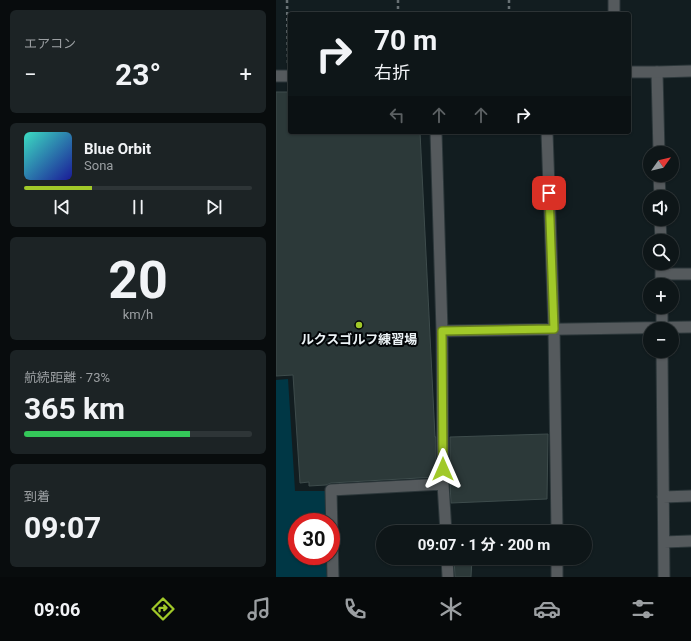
<!DOCTYPE html>
<html lang="ja">
<meta charset="utf-8">
<style>
:root{--surface:#0e1618;--page:#1c2325;--text:#f1f3f6;--muted:#9b9fa2;--line:#2e3537;--accent:#a1c929}
body{margin:0;font-family:Roboto,"Noto Sans JP",sans-serif;background:var(--page);color:var(--text);height:100vh;display:flex;flex-direction:column;font-size:15px;white-space:nowrap}
*{box-sizing:border-box;margin:0}
p{font-size:13px;color:var(--muted)}
.icon{flex:none;width:22px;height:22px;fill:none;stroke:currentColor;stroke-width:2;stroke-linecap:round;stroke-linejoin:round}
.map{position:relative;flex:1;overflow:hidden}
.panel{display:flex;flex-direction:column;gap:10px;padding:10px;background:#080c0d;width:276px}
.panel>*{flex:none}
.guide{position:absolute;left:12px;top:12px;width:343px;height:122px;border-radius:4px;box-shadow:0 1px 3px #0004,0 0 0 1px var(--line);background:#0e1618;color:var(--text);overflow:hidden}
.needle{width:26px;rotate:56deg}
.controls{position:absolute;left:367px;top:146px;display:grid;gap:8px}
.controls a{display:grid;place-items:center;width:36px;height:36px;border-radius:50%;background:var(--surface);box-shadow:0 1px 3px #0004,0 0 0 1px var(--line);font-size:20px}
.speed{position:absolute;left:12px;top:513px;display:flex;gap:8px;font-size:20px;font-weight:700;text-align:center}
.speed>*{display:grid;place-content:center;width:52px;height:52px;border-radius:50%;background:var(--surface);box-shadow:0 1px 3px #0004,0 0 0 1px var(--line);line-height:1}
.speed .limit{border:6px solid #d22;background:#fff;color:#111}
.pin{position:absolute;display:grid;place-items:center;width:34px;height:34px;color:#fff;margin:-17px;border-radius:8px;box-shadow:0 2px 6px #0006}
.me{position:absolute;width:44px;margin:-22px;rotate:0deg;stroke-linejoin:round;filter:drop-shadow(0 0 3px #0008)}
.turn{display:flex;align-items:center;gap:14px;height:84px;padding:0 20px;font-size:18px}
.turn .icon{width:52px;height:52px;stroke-width:2.5}
.turn b{display:block;font-size:28px;line-height:34px}
.lanes{display:flex;align-items:center;height:38px;padding:0 20px;background:#0003;justify-content:center;gap:20px;direction:ltr}
.lanes .off{opacity:.35}
.big{font-size:30px;font-weight:700;line-height:1.1}
.panel .widget{flex:1;display:flex;flex-direction:column;justify-content:center;gap:6px;min-width:0;padding:0 14px;border-radius:6px;background:var(--page)}
.panel .dial{align-items:center;gap:0}
.dial b{font-size:52px;line-height:1}
.song{display:flex;align-items:center;gap:12px}
.cover{width:48px;height:48px;border-radius:6px;background:linear-gradient(135deg,hsl(170 70% 55%),hsl(240 70% 35%))}
.played{height:4px;border-radius:2px;background:linear-gradient(90deg,var(--accent) 30%,var(--line) 30%)}
.keys{display:flex;justify-content:space-around;direction:ltr}
.heat{display:flex;justify-content:space-between;align-items:center;font-size:22px;direction:ltr}
.charge{height:6px;border-radius:3px;background:linear-gradient(90deg,#34c759 73%,var(--line) 0)}
.trip{position:absolute;left:100px;top:525px;width:216px;height:40px;border-radius:20px;background:var(--surface);box-shadow:0 1px 3px #0004,0 0 0 1px var(--line);font-weight:700;line-height:40px;text-align:center}
.tab-bar{display:flex;height:64px;justify-content:space-around;align-items:center;background:#06090a;color:var(--muted)}
.tab-bar .icon{width:28px;height:28px}
.tab-bar .active{color:var(--accent)}
.tab-bar b{font-size:18px;color:var(--text)}
main{display:flex;flex:1;min-height:0}
.map>svg:first-child{display:block}
.green{fill:#003745}
.building{fill:#2c3939;stroke:#3e4c4c}
.lines{fill:none;stroke-linecap:round;stroke-linejoin:round}
.minor-casing{stroke:#2c373a;stroke-width:13}
.tertiary-casing{stroke:#2c373a;stroke-width:13}
.path{stroke:#687174;stroke-width:2.5;stroke-dasharray:3 3;stroke-linecap:butt}
.minor{stroke:#555a5d;stroke-width:11}
.tertiary{stroke:#555a5d;stroke-width:11}
.route-casing{stroke:#69831b;stroke-width:10}
.route{stroke:#a1c929;stroke-width:7}
.poi-dot{fill:#a1c929;stroke:#030608;stroke-width:1.5}
.labels{text-anchor:middle;stroke-width:4;stroke-linejoin:round;paint-order:stroke}
.poi-label{font-size:13px;font-weight:bold;fill:#ecf3f6;stroke:#030608}
</style>
<main>
<section class="panel">
<div class="widget"><p>エアコン</p>
<div class="heat"><a>−</a><b class="big">23°</b><a>+</a></div>
</div>
<div class="widget">
<div class="song"><i class="cover"></i><div><b>Blue Orbit</b><p>Sona</p></div></div>
<div class="played"></div>
<div class="keys"><svg class="icon" aria-label="previous" viewBox="0 0 24 24"><path d="M18 5L8 12l10 7zM5 5v14"/></svg><svg class="icon" aria-label="pause" viewBox="0 0 24 24"><path d="M8 5v14M16 5v14"/></svg><svg class="icon" aria-label="next" viewBox="0 0 24 24"><path d="M6 5l10 7-10 7zM19 5v14"/></svg></div>
</div>
<div class="widget dial"><b>20</b><p>km/h</p></div>
<div class="widget"><p>航続距離 · 73%</p><b class="big">365 km</b><div class="charge"></div></div>
<div class="widget"><p>到着</p><b class="big">09:07</b></div>
</section>
<div class="map">
<svg width="415" height="577" viewBox="0 0 415 577">
<rect width="100%" height="100%" fill="#121d20"/>
<path class="green" d="M12 379 19 491H49L50 522H21V556H50L51 577H0V380Z"/>
<path class="building" d="M0 92H14V132H144L159 437H160V477L55 483 50 485 33 486V482L24 483 17 375 0 376Z
M272 434 271 499 175 503 174 484V437Z
M178 558H196L195 577H179Z"/>
<g class="lines">
<defs>
<path id="minor" d="M338 0V14
M381 72 383 153
M160 132 166 331 167 484 170 532
M271 132 278 329 281 532
M383 175 384 197
M384 219 385 241
M385 263V285
M385 274H415
M386 307V329
M166 331 415 327
M386 351 388 577
M387 497 415 496
M388 542 415 541
M171 558 172 577
M281 558V577
M57 577 55 490 167 484"/>
<path id="tertiary" d="M353 72H381L415 71
M0 76H14"/>
</defs>
<use href="#minor" class="minor-casing"/>
<use href="#tertiary" class="tertiary-casing"/>
<path class="path" d="M11 0 12 65
M122 0V14
M233 0V14"/>
<use href="#minor" class="minor"/>
<use href="#tertiary" class="tertiary"/>
</g>
<g class="lines">
<defs>
<path id="route" d="M167 469 166 331 278 329 273 193"/>
</defs>
<use href="#route" class="route-casing"/>
<use href="#route" class="route"/>
</g>
<circle class="poi-dot" cx="83" cy="325" r="4"/>
<g class="labels">
<g class="poi-label">
<text x="83" y="344">ルクスゴルフ練習場</text>
</g>
</g>
</svg>
<div class="controls">
<a><svg class="needle" viewBox="-14 -14 28 28"><path d="M0-13l5 13h-10z" fill="#e53935"/><path d="M0 13l5-13h-10z" fill="#9b9fa2"/></svg></a>
<a><svg class="icon" aria-label="sound" viewBox="0 0 24 24"><path d="M4 9h4l5-4v14l-5-4H4zM17 9q2 3 0 6"/></svg></a>
<a><svg class="icon" aria-label="search" viewBox="0 0 24 24"><circle cx="10" cy="10" r="6"/><path d="M15 15l6 6"/></svg></a>
<a>+</a>
<a>−</a>
</div>
<div class="speed"><div class="limit">30</div></div>
<div class="pin" style="left:273px;top:193px;background:#d93025"><svg class="icon" aria-label="arrive" viewBox="0 0 24 24"><path d="M6 21V4h12l-3 4 3 4H6"/></svg></div>
<svg class="me" style="left:167px;top:469px" viewBox="-20 -20 40 40"><path d="M0-17L14 15 0 8-14 15z" fill="#a1c929" stroke="#fff" stroke-width="4"/></svg>
<div class="trip">09:07 · 1 分 · 200 m</div>
<div class="guide">
<div class="turn"><svg class="icon" aria-label="right" viewBox="0 0 24 24"><path d="M7 20v-9h11M14 6l5 5-5 5"/></svg><div><b>70 m</b>右折</div></div>
<div class="lanes"><svg class="icon off" aria-label="left" viewBox="0 0 24 24"><path d="M17 20v-9H6M10 6l-5 5 5 5"/></svg><svg class="icon off" aria-label="ahead" viewBox="0 0 24 24"><path d="M12 20V5M6 11l6-6 6 6"/></svg><svg class="icon off" aria-label="ahead" viewBox="0 0 24 24"><path d="M12 20V5M6 11l6-6 6 6"/></svg><svg class="icon" aria-label="right" viewBox="0 0 24 24"><path d="M7 20v-9h11M14 6l5 5-5 5"/></svg></div>
</div>
</div>
</main>
<nav class="tab-bar">
<b>09:06</b>
<svg class="icon active" aria-label="directions" viewBox="0 0 24 24"><path d="M12 3l9 9-9 9-9-9zM9 14v-3h6M13 9l2 2-2 2"/></svg>
<svg class="icon" aria-label="music" viewBox="0 0 24 24"><path d="M9 18V5l10-2v13"/><circle cx="6" cy="18" r="3"/><circle cx="16" cy="16" r="3"/></svg>
<svg class="icon" aria-label="phone" viewBox="0 0 24 24"><path d="M5 4h4l2 5-3 2q2 4 5 5l2-3 5 2v4C11 20 4 13 5 4z"/></svg>
<svg class="icon" aria-label="climate" viewBox="0 0 24 24"><path d="M12 3v18M4 7l16 10M4 17L20 7"/></svg>
<svg class="icon" aria-label="car" viewBox="0 0 24 24"><path d="M5 17H2v-5l4-1 3-4h7l3 4 3 1v5h-3M9 17h6M6 11h13"/><circle cx="7" cy="17" r="2"/><circle cx="17" cy="17" r="2"/></svg>
<svg class="icon" aria-label="filters" viewBox="0 0 24 24"><path d="M4 7h16M4 17h16"/><circle cx="9" cy="7" r="2"/><circle cx="15" cy="17" r="2"/></svg>
</nav>
